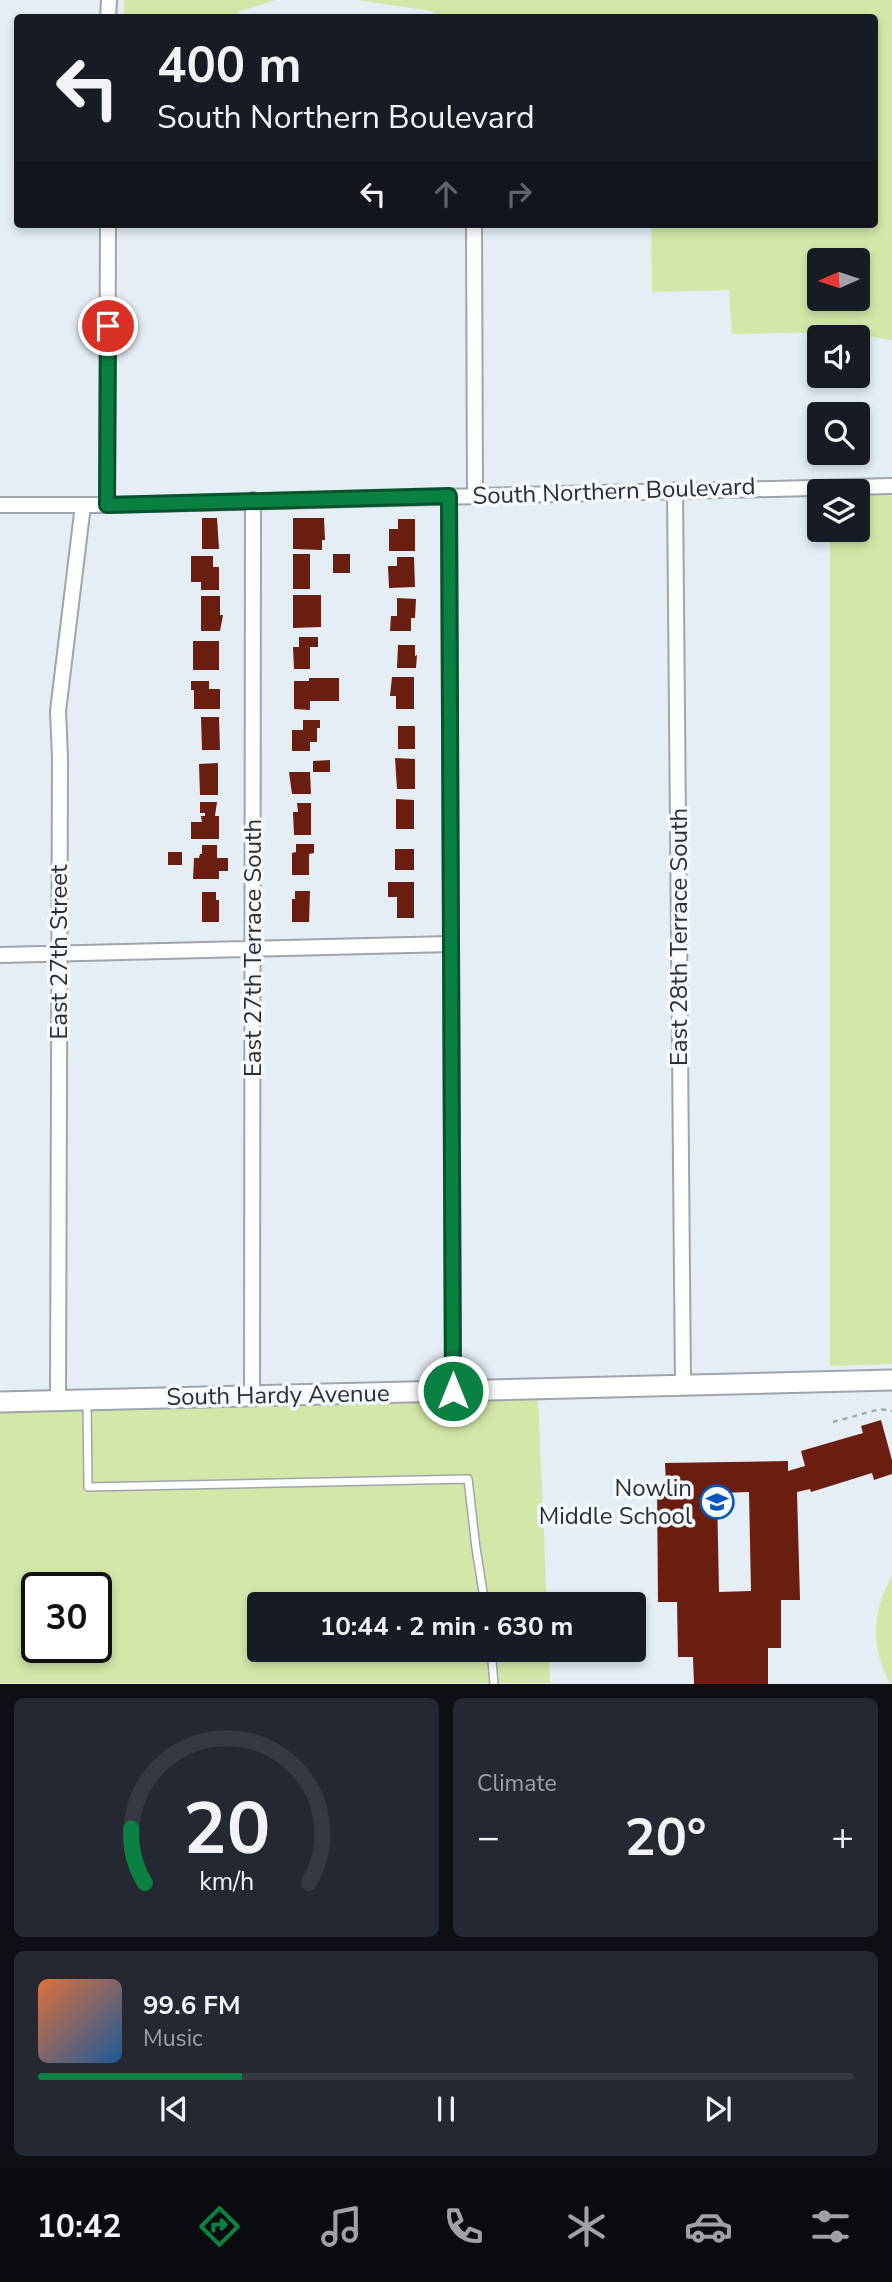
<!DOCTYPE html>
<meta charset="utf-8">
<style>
:root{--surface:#171b24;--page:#242831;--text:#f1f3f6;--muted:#9ea1a6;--line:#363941;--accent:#0b8043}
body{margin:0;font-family:"Nunito Sans",sans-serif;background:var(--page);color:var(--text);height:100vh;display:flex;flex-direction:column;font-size:26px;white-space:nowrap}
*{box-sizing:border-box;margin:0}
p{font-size:23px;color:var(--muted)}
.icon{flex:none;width:38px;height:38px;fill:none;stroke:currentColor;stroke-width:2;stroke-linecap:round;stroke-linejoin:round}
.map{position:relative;height:1684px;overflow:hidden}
.side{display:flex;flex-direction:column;gap:14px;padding:14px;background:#0d0f14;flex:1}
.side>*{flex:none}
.hud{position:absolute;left:14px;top:14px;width:864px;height:214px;border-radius:7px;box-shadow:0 4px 10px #0003;background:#171b24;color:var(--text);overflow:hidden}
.needle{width:46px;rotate:267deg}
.buttons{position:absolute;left:807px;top:248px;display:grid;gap:14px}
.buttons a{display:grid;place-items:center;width:63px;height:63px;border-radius:7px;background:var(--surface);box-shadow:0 4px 10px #0003;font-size:35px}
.speed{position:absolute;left:21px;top:1572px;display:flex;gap:14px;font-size:35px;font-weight:700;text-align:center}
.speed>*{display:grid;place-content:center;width:91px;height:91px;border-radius:50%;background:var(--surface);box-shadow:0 4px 10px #0003;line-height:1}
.speed .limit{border:4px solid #111;border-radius:10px;background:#fff;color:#111}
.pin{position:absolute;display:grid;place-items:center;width:60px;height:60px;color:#fff;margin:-30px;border:4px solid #fff;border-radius:50%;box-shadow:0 2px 7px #0007}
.me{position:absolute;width:77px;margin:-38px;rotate:0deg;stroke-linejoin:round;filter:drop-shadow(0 0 5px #0008)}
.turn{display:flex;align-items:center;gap:24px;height:147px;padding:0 28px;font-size:32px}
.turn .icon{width:91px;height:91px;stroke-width:2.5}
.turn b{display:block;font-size:49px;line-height:60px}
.lanes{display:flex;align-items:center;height:66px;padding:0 28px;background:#0003;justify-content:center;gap:35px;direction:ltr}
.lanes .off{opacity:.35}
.big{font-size:52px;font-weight:700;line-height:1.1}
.side .tile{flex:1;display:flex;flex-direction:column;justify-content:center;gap:10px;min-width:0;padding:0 24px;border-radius:10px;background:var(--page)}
.side .dial{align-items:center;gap:0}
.dial svg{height:182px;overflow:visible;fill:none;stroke:var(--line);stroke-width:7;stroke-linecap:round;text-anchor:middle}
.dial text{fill:var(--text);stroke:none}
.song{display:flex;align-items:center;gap:21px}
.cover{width:84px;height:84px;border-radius:10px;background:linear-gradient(135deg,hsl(20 70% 55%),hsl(210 70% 35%))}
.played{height:7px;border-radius:4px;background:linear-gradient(90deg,var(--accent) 25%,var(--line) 25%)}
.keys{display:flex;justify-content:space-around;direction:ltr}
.heat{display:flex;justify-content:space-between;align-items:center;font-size:38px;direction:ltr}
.side .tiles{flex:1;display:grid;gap:14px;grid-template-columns:1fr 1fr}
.tile:last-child{grid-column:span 2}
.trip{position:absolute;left:247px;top:1592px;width:399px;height:70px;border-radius:7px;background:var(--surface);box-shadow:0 4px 10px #0003;font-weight:700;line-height:70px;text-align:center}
.tab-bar{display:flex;height:112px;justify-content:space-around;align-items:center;background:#090b0e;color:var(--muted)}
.tab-bar .icon{width:49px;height:49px}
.tab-bar .selected{color:var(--accent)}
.tab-bar b{font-size:32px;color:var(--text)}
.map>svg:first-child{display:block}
.green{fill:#d4e7a9;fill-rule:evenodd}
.building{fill:#6a1e10;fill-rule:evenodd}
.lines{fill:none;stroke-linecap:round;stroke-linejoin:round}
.service-casing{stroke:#9ea5ac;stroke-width:10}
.minor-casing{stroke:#9ea5ac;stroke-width:18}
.tertiary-casing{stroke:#9ea5ac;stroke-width:23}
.path{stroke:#a2a9af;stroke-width:2.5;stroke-dasharray:5 5;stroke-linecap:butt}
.service{stroke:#fff;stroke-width:7}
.minor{stroke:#fff;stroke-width:14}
.tertiary{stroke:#fff;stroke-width:19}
.route-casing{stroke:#07532c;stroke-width:18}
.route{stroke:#0b8043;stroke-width:12}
.labels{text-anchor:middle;stroke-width:7;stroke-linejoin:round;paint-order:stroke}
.street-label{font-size:24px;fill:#2c2f32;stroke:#f5faff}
.poi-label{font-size:24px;fill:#2c2f32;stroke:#f5faff;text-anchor:end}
</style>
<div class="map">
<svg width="892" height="1684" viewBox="0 0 892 1684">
<rect width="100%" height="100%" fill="#e5edf5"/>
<path class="green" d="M124 0H275L238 12 234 17 124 18Z
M357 0H892V340L839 332 732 334 729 290 652 292 651 224H875V18H440L432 11ZM819 261H858V299H819Z
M858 494 892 496V1364L830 1366V530H858Z
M538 1398 547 1605H259V1650H549L550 1683H0V1410ZM37 1587H96V1647H37Z
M892 1576V1683L891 1684C870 1649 872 1610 892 1576Z"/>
<path class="building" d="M202 518H217L219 549H202Z
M293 518H324L325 540H322V550L293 549Z
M398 519H415V551H389V529H398Z
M293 554H310V589H293Z
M333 554H350V573H333Z
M191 556H213V567H219V590H201V582H191Z
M397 557H414L415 587 389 588 388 566H397Z
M293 595H321V627L293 628Z
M201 596H220V615H223L220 631H201Z
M397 598 416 599 415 618H411V631H390L391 616H397Z
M299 637H318V647H310V669H294L293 647H299Z
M193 641H219V670H193Z
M398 645H415V656L417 655 416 668H397Z
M392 677H414V709H396V696H390Z
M309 678H339V701H310V710L294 709V681H309Z
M191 681H209V689H220V709H194V690H191Z
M201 717H219L220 750H202Z
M303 720H320V728H317V742H310V751H292V730H303Z
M398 726H415V749H398Z
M395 758 415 759V789H397Z
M330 760V772H313V761Z
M218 763V795H200L199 764Z
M289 772H310L311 794H292Z
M396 799 414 800V829H396Z
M200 802H217L215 816H219V839H191V822H202L201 816H205V813H200Z
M297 803H311V835H294L293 812H298Z
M296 844H314V853L309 854V875H292V853L296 852Z
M202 845H217V858H228V871H219V879H193L194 858H199L200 854H202Z
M395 849H414V870H395Z
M168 852H182V865H168Z
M388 882H414V918H397V897H388Z
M295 891H310L309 922H292V899H295Z
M202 892H216V900H219V922H202Z
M881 1420 892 1460V1474L874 1480 872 1473 811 1492 810 1489 797 1492 800 1600H781V1648H768V1684H694L693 1657H678L677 1602H658L657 1485 666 1484 665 1463 788 1461V1471L805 1466 801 1451 863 1433 861 1426ZM749 1492 751 1591 719 1592 717 1493Z"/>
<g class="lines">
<defs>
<path id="service" d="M87 1400 88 1487 468 1479 476 1548 485 1605
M491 1650 494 1684"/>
<path id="minor" d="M108 18 109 0
M474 224 475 495
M675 490 683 1385
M449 496 453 1391
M0 505H107L892 486
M107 505 108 224
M0 955 451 944
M252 1396 253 500
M58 1401 60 758 58 711 83 505"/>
<path id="tertiary" d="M0 1402 892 1380"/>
</defs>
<use href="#service" class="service-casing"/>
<use href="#minor" class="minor-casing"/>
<use href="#tertiary" class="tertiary-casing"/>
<path class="path" d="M833 1422 880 1409 892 1411"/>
<use href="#service" class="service"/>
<use href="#minor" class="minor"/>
<use href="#tertiary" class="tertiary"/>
</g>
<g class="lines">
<defs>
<path id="route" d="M108 326 107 505 449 496 453 1391"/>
</defs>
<use href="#route" class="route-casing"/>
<use href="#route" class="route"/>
</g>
<defs>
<symbol id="school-ring" viewBox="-11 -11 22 22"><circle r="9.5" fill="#f5faff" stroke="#0455be" stroke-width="1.5"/><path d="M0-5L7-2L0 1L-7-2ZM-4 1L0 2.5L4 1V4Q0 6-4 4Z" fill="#0455be"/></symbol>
</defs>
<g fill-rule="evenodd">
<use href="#school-ring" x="698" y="1483" width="38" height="38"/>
</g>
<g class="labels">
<g class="street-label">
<text transform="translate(614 491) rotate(-2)" y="8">South Northern Boulevard</text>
<text transform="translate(679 937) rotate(-90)" y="8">East 28th Terrace South</text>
<text transform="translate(253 948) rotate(-90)" y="8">East 27th Terrace South</text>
<text transform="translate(59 952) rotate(-90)" y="8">East 27th Street</text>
<text transform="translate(278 1395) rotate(-1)" y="8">South Hardy Avenue</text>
</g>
<g class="poi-label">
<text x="692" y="1496">Nowlin<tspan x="692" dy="28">Middle School</tspan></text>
</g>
</g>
</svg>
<div class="buttons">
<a><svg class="needle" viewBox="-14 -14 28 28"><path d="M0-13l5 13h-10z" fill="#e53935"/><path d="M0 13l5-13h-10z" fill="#9ea1a6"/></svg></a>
<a><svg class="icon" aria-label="sound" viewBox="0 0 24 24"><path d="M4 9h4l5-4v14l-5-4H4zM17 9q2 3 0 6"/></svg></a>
<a><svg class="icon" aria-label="search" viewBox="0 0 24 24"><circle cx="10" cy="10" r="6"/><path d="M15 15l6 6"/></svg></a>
<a><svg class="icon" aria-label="layers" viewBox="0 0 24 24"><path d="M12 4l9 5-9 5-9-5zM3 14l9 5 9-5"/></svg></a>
</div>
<div class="speed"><div class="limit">30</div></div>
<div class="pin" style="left:108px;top:326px;background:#d93025"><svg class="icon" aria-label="arrive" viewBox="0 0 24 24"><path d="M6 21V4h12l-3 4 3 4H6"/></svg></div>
<svg class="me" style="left:453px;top:1391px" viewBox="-20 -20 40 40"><circle r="17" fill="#0b8043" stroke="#fff" stroke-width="3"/><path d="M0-11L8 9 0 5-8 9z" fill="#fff"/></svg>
<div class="trip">10:44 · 2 min · 630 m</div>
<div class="hud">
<div class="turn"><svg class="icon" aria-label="left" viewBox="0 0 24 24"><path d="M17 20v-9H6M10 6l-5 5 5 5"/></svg><div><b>400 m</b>South Northern Boulevard</div></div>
<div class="lanes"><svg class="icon" aria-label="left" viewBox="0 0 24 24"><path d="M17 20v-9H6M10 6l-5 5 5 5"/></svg><svg class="icon off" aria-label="ahead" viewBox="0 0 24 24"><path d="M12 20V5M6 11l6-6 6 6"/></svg><svg class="icon off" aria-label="right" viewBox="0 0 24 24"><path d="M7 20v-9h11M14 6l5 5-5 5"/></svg></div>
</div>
</div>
<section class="side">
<div class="tiles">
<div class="tile dial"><svg viewBox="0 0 100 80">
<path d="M14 69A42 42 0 1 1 86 69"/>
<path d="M14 69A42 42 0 0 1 8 45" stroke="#0b8043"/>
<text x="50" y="56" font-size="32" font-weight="700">20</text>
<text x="50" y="72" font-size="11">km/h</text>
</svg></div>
<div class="tile"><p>Climate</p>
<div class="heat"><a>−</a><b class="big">20°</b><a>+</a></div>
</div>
<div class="tile">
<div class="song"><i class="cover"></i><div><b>99.6 FM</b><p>Music</p></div></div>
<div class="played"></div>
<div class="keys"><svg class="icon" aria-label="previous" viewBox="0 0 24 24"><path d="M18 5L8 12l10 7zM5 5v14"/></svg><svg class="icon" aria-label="pause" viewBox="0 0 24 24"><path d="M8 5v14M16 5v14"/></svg><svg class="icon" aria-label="next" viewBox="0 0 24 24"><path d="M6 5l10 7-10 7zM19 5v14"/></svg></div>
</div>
</div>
</section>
<nav class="tab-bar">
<b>10:42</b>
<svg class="icon selected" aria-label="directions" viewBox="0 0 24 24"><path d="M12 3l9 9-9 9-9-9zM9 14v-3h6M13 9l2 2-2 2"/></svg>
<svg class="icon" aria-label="music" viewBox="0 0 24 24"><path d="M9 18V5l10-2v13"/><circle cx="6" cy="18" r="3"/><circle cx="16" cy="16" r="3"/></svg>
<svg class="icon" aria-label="phone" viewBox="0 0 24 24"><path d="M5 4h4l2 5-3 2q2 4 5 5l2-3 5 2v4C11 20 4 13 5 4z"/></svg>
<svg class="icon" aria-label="climate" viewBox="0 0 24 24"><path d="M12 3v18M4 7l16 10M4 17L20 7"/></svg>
<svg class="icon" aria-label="car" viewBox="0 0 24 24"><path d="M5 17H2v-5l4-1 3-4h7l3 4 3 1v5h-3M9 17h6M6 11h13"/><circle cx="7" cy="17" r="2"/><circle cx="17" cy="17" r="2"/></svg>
<svg class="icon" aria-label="filters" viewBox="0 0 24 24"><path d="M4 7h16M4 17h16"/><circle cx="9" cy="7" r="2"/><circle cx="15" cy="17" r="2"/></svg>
</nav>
